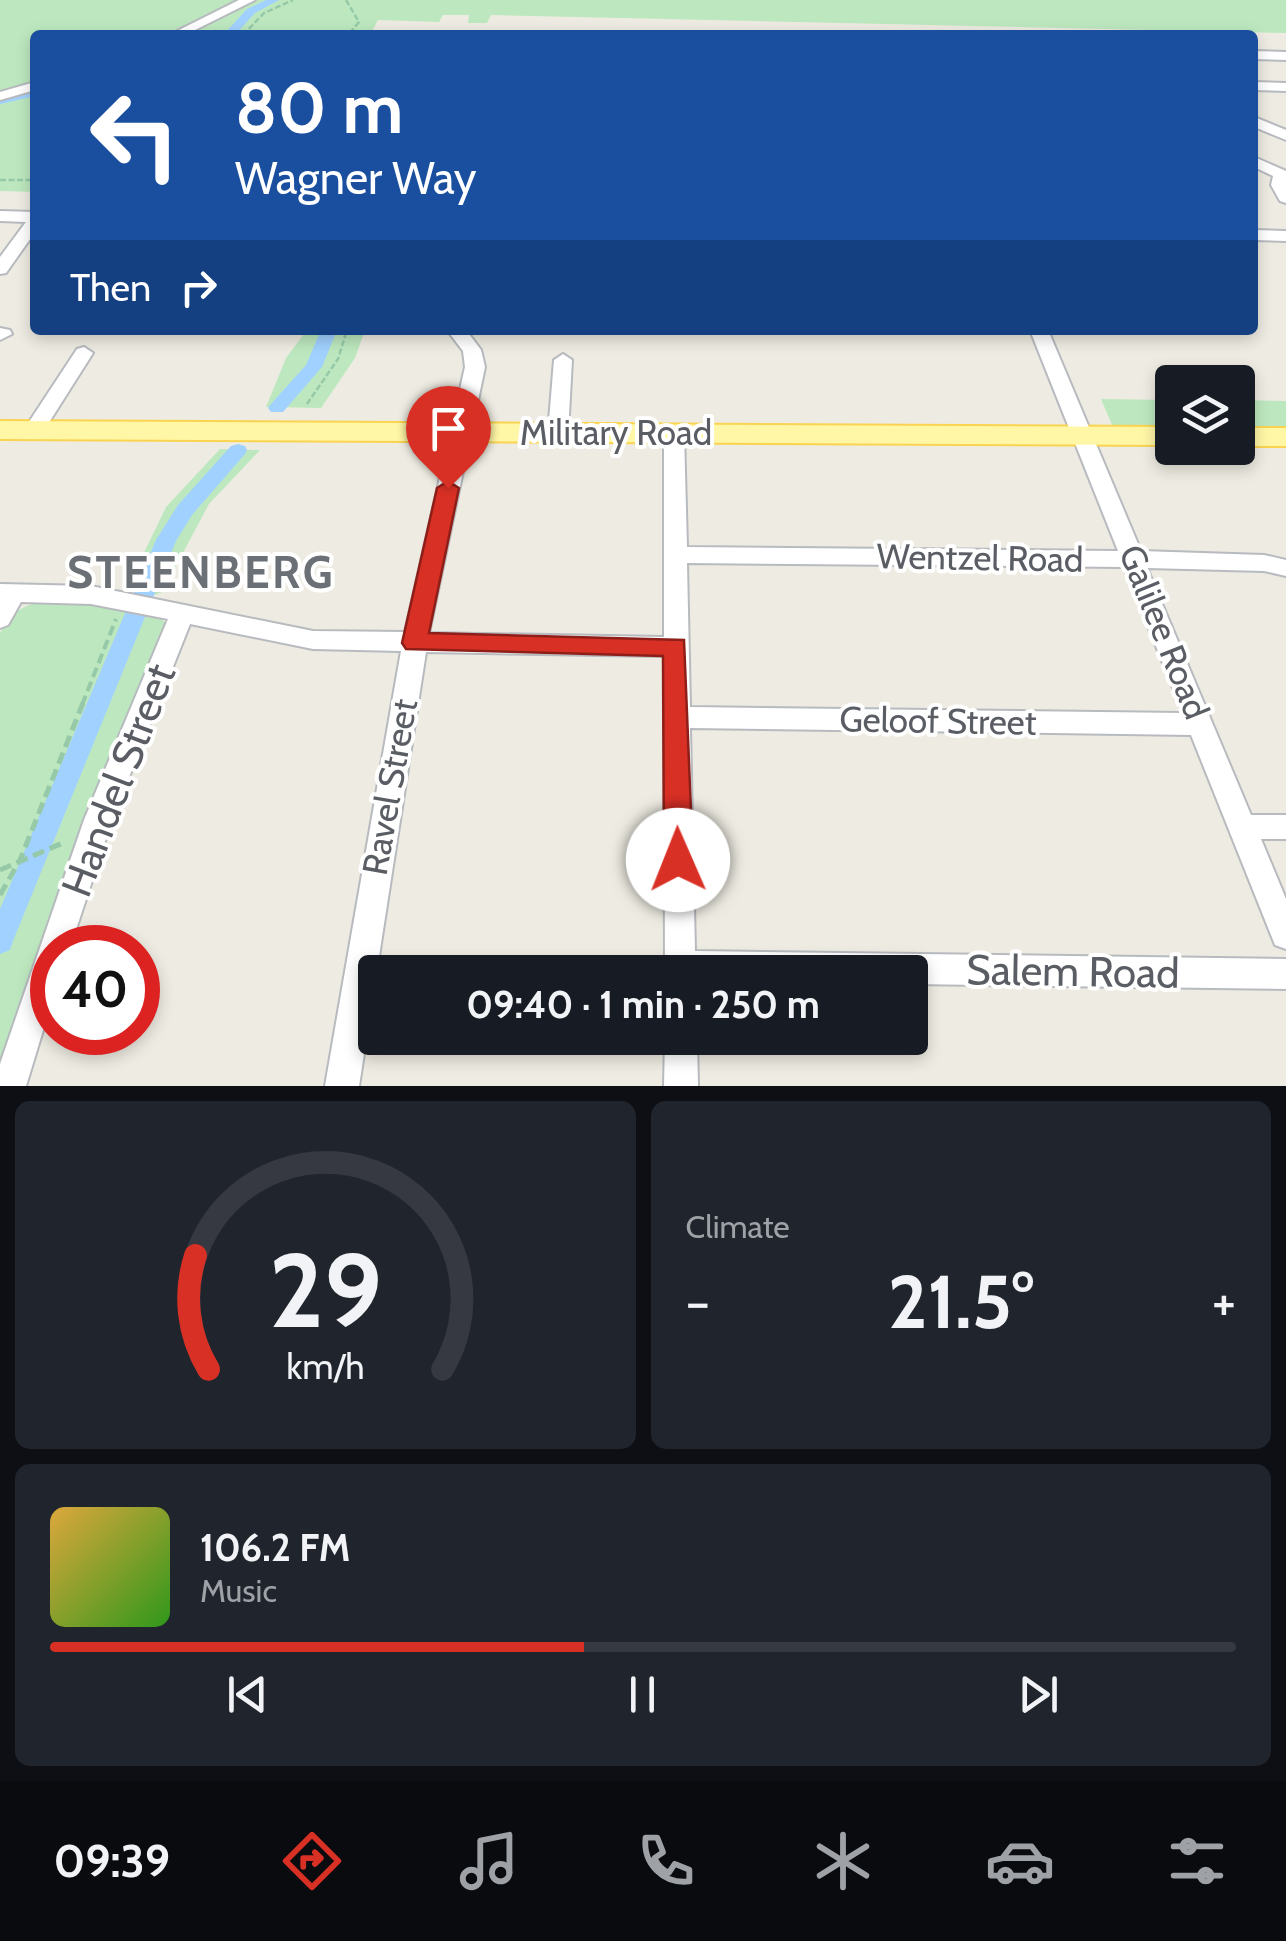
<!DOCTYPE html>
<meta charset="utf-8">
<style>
:root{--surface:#171b24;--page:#20242c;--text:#f1f3f6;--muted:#9ea1a6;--line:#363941;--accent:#d93025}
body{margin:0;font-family:Cabin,sans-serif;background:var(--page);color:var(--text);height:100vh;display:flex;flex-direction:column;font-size:38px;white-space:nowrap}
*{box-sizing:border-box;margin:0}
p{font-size:32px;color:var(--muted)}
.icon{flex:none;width:55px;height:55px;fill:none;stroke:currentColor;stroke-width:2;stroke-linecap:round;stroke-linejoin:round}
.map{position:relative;height:1086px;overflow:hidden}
.details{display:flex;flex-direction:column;gap:15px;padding:15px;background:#0d0f14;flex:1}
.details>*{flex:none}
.hud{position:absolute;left:30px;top:30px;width:1228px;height:305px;border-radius:10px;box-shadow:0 5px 15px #0003;background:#1a4fa0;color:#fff;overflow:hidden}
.tools{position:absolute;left:1155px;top:365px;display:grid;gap:20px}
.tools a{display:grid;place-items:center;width:100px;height:100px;border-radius:10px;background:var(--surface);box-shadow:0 5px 15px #0003;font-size:50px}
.speed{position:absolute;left:30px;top:925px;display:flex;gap:20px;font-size:50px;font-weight:700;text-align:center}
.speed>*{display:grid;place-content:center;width:130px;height:130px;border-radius:50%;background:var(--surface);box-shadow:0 5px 15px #0003;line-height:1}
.speed .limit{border:15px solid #d22;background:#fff;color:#111}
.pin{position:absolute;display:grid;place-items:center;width:85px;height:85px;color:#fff;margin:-102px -42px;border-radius:50% 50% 50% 0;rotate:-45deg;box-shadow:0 0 10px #0007}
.pin .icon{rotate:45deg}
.me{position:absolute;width:110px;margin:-55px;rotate:359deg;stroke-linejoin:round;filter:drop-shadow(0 0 8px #0008)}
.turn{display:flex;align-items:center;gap:35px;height:210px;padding:0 40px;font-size:45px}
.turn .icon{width:130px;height:130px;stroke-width:2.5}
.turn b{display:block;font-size:70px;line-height:85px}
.then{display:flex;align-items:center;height:95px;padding:0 40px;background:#0003;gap:20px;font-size:38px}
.big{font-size:75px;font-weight:700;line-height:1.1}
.details .widget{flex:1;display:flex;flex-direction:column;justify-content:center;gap:15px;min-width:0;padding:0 35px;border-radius:15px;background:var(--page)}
.details .dial{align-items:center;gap:0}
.dial svg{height:260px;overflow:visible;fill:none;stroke:var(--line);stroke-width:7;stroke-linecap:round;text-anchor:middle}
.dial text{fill:var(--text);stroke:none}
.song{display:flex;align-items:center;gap:30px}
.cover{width:120px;height:120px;border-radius:15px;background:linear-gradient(135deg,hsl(40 70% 55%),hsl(110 70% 35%))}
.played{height:10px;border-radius:5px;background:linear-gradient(90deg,var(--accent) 45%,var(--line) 45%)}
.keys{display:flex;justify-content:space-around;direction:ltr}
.heat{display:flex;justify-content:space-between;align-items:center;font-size:55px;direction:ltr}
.details .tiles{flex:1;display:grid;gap:15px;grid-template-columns:1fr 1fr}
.widget:last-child{grid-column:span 2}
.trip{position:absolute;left:358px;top:955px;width:570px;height:100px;border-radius:10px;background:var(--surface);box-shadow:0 5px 15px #0003;font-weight:700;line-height:100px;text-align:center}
.menu{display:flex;height:160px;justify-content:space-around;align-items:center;background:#090b0e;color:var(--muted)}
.menu .icon{width:70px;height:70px}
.menu .selected{color:var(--accent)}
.menu b{font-size:45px;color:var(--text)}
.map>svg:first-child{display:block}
.green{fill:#bde8bf}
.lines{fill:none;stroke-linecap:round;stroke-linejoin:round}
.stream{stroke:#a1d1ff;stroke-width:4}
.canal{fill:#a1d1ff;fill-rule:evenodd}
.minor-casing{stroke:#b7babf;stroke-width:4}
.major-casing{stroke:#fad450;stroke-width:4}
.path-far2{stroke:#95c9a7;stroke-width:2.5;stroke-dasharray:6 2.5;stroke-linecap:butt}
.path-far1{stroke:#95c9a7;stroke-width:4;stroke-dasharray:10 5;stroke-linecap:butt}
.path{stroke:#95c9a7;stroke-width:5;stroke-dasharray:12 6;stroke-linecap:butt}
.minor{fill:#fff;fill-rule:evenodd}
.major{fill:#fff6a6;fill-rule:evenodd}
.route{fill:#d93025;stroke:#8d1f18;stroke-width:2.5}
.labels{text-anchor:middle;stroke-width:8;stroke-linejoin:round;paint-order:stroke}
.street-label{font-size:35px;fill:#5a5e64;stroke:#fff}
.near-street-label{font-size:42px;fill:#5a5e64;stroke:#fff}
.district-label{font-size:45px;font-weight:bold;letter-spacing:2.5px;fill:#6b7076;stroke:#fff}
</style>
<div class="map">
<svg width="1286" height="1086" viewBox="0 0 1286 1086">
<rect width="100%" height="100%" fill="#eeece2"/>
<path class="green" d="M0 0H1286V33L491 15 487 23H468L469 15H443L439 22 378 20 370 35H35V192L0 191Z
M307 330H372L364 333 355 358 321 408 266 407 286 358Z
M1101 399 1172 400V426L1112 425Z
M1238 400 1286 401V426H1238Z
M220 449 260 450 209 504 162 592 152 596 127 588 166 507Z
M82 600 159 617 169 626 0 1086V633C19 597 45 601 82 600Z"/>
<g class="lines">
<path class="stream" d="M226 35 230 33
M0 102 35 94"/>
<path class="canal" d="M266 0H279L255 13 235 35H223L247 9Z
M321 330H337L322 367 283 412H271L268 408 271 404 306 365Z
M238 444 245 446 247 450 245 454 192 515 176 541 13 941 10 950 0 954V909L156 540 178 505 231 446Z"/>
<defs>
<path id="minor" d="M239 0H255L185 35H169Z
M1252 51 1286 52V60L1252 59Z
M35 82V90L0 100V92Z
M1252 82 1286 83V91L1252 90Z
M1252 116 1286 130V140L1252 126Z
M1252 156 1286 171V203L1280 201 1271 185 1273 176 1252 166Z
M0 211 35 212V232L6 273 0 274V257L26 222 0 221Z
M1252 230 1286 231V241L1252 240Z
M0 328 10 330 12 334 0 340Z
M447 330H466L481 350 485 367 429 633 664 637V433L674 426 684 433 687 547 1118 551 1030 330H1048L1141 551 1264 555 1286 560V576L1264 571 1147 568 1251 815H1286V839H1261L1286 899V949L1275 945 1191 735 690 728 695 951 1286 959V989L910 984V972H665L664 656 426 652 359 1086H325L401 651 313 649 190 624 112 820 70 948H52V1001L26 1086H0V1064L84 820 168 619 91 604 21 602 8 625 0 628V584L91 586 313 631 405 632 465 367 463 351ZM687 563 1124 567 1183 713 690 707Z
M84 347 93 353 41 435H27L24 430 27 425 77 349Z
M563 354 572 360 568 433 558 440 548 433 554 360Z
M665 1038H697L698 1086H664Z"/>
<path id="major" d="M0 421 1172 427V445L0 439Z
M1238 428H1286V446H1238Z"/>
</defs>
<use href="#minor" class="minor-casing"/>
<use href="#major" class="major-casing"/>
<path class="path-far2" d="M346 0 359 22 348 35
M243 35 264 13 293 0
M0 180H35
M307 404 338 359 347 330"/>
<path class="path-far1" d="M82 705 116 619"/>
<path class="path" d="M0 870 65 842
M0 895 20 860 83 703"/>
<use href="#minor" class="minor"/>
<use href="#major" class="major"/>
</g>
<path class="route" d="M448 481 459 488 429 633 684 640 693 860 688 869 678 873 668 869 664 860 663 656 406 649 402 643 437 488Z"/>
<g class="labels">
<g class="street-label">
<text x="616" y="445">Military Road</text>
<text transform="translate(980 558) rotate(1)" y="12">Wentzel Road</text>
<text transform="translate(1164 632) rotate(68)" y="12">Galilee Road</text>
<text transform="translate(938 721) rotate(1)" y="12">Geloof Street</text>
<text transform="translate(390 787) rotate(-80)" y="12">Ravel Street</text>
</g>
<g class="near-street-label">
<text transform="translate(118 780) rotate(-69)" y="15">Handel Street</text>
<text transform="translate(1073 971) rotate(1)" y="15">Salem Road</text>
</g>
<g class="district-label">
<text x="201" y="588">STEENBERG</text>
</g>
</g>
</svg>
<div class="tools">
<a><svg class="icon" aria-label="layers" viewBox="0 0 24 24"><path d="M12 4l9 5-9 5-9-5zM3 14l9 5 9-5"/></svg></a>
</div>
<div class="speed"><div class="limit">40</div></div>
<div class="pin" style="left:448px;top:488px;background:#d93025"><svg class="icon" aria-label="arrive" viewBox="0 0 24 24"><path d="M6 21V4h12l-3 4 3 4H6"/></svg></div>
<svg class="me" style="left:678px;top:860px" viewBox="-20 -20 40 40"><circle r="19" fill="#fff"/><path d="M0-13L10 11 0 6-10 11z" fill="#d93025"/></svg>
<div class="trip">09:40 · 1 min · 250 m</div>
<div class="hud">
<div class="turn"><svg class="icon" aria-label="left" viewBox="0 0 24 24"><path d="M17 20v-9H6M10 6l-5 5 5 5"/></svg><div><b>80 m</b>Wagner Way</div></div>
<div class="then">Then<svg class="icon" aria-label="right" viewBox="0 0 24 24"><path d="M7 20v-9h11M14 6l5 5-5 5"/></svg></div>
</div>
</div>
<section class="details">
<div class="tiles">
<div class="widget dial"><svg viewBox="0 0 100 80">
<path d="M14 69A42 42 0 1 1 86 69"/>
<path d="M14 69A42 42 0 0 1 10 34" stroke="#d93025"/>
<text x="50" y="56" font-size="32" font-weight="700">29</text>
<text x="50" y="72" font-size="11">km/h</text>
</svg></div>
<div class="widget"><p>Climate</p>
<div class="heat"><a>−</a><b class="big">21.5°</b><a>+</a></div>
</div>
<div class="widget">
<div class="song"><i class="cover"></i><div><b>106.2 FM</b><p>Music</p></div></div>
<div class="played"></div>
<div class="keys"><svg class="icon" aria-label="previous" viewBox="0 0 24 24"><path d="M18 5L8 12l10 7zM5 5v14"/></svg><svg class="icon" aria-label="pause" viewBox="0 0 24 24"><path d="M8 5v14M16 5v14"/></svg><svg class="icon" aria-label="next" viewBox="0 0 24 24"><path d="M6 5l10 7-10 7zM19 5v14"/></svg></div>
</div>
</div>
</section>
<nav class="menu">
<b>09:39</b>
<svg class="icon selected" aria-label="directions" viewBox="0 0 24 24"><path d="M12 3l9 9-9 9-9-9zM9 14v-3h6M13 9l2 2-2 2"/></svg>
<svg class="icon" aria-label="music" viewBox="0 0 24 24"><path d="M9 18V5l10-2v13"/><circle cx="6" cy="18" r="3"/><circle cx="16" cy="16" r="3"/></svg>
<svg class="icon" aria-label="phone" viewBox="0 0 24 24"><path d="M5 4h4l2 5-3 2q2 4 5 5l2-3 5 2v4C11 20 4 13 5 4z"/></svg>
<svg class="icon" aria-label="climate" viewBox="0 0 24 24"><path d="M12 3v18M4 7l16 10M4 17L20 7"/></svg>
<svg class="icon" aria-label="car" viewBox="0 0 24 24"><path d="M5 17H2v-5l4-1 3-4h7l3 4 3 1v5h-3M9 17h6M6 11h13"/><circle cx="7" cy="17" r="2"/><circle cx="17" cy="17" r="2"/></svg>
<svg class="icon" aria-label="filters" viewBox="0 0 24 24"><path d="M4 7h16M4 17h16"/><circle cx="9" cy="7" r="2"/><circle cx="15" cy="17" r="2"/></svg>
</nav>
